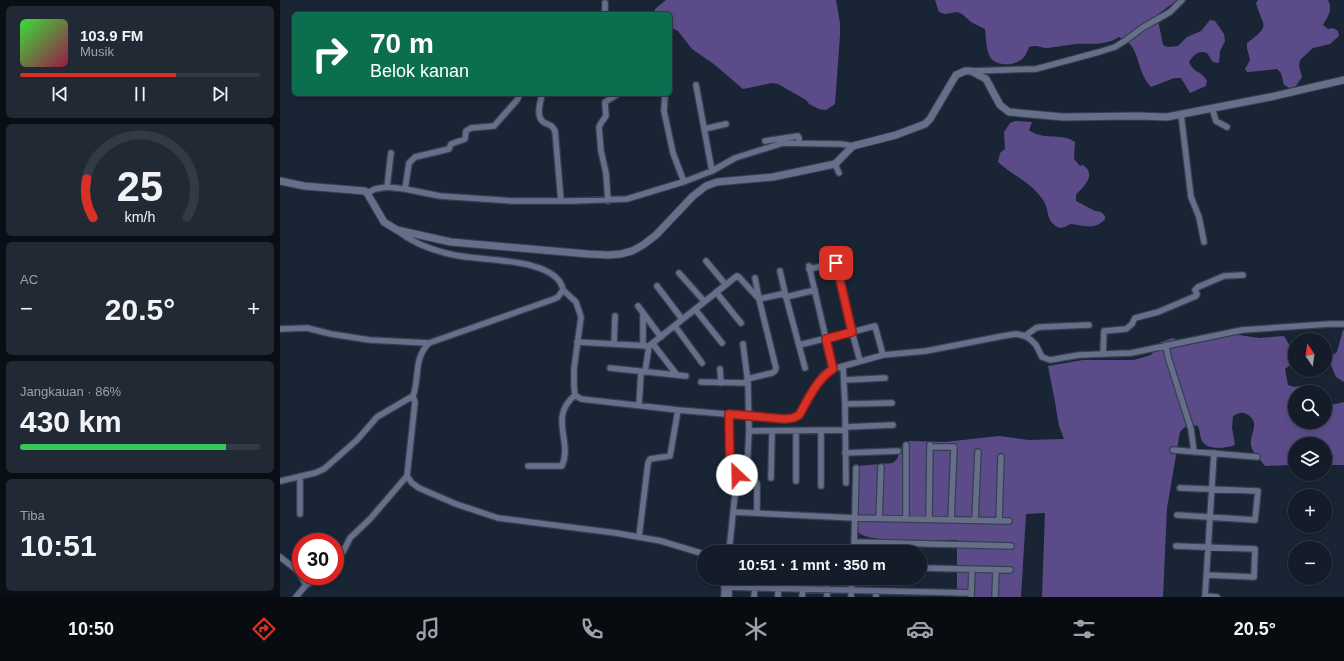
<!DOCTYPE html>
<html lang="id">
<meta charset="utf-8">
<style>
:root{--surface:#131c28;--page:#202934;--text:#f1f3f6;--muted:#9da1a8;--line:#323a45;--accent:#d93025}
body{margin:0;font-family:Arial,sans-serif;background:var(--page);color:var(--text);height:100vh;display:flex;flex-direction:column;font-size:15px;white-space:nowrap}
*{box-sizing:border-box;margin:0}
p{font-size:13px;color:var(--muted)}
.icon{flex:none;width:22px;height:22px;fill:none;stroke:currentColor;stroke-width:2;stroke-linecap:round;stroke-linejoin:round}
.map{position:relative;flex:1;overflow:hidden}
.panel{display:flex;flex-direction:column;gap:6px;padding:6px;background:#0a0f16;width:280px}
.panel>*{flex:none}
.guide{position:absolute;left:12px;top:12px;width:380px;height:84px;border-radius:6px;box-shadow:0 2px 6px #0003,0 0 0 1px var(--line);background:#0b6e4f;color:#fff;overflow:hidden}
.needle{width:26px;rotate:347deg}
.fabs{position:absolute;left:1008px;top:333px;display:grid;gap:8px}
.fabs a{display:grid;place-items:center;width:44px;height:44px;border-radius:50%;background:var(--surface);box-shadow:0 2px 6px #0003,0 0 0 1px var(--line);font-size:20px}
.speed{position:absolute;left:12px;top:533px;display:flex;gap:8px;font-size:20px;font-weight:700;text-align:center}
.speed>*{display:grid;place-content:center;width:52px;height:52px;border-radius:50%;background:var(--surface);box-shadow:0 2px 6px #0003,0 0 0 1px var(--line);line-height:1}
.speed .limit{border:6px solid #d22;background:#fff;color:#111}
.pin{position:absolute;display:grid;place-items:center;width:34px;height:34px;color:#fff;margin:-17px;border-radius:8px;box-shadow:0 2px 6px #0006}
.me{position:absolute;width:44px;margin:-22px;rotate:336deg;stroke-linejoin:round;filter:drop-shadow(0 0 3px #0008)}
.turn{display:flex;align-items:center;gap:14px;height:84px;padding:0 12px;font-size:18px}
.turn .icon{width:52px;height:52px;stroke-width:2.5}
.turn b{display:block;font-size:28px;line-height:34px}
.big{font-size:30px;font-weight:600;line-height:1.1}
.panel .tile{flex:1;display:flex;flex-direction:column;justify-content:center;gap:6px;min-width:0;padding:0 14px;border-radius:6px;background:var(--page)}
.panel .dial{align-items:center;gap:0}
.dial svg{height:104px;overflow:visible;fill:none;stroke:var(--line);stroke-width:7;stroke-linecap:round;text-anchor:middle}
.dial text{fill:var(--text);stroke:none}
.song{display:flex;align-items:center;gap:12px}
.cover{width:48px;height:48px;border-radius:6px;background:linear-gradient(135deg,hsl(120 70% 55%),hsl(340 70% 35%))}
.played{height:4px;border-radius:2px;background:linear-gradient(90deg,var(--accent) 65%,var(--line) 65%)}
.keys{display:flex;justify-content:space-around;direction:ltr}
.heat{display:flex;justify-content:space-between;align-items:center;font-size:22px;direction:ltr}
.charge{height:6px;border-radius:3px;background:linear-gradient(90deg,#34c759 86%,var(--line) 0)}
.trip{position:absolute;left:417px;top:545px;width:230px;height:40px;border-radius:20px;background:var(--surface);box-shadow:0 2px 6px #0003,0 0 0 1px var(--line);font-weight:600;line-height:40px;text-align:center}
.menu{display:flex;height:64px;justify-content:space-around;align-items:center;background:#080b10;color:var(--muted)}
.menu .icon{width:28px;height:28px}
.menu .selected{color:var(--accent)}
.menu b{font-size:18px;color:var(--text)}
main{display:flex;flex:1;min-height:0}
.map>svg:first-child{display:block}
.forest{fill:#5b4c89}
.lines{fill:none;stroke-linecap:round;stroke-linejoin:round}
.minor-casing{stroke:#34404f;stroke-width:8}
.tertiary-casing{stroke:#34404f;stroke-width:9}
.minor{stroke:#676e8a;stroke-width:5.5}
.tertiary{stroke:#676e8a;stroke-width:7}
.route-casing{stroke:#8d1f18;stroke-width:10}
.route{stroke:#d93025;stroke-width:7}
</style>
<main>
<section class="panel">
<div class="tile">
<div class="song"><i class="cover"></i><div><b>103.9 FM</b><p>Musik</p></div></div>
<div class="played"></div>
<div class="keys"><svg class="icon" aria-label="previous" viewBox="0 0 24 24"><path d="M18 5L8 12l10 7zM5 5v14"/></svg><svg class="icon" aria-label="pause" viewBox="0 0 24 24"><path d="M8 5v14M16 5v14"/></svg><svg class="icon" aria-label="next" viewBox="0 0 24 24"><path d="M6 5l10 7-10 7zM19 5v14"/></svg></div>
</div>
<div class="tile dial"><svg viewBox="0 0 100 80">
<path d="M14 69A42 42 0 1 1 86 69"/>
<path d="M14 69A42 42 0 0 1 9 39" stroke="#d93025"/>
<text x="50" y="56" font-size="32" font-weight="700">25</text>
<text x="50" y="72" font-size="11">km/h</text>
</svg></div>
<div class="tile"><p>AC</p>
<div class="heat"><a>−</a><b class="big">20.5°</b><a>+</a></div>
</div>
<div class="tile"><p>Jangkauan · 86%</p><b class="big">430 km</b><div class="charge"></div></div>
<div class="tile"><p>Tiba</p><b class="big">10:51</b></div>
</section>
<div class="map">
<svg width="1064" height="597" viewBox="0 0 1064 597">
<rect width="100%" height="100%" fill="#192535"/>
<path class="forest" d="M386 0H556L560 23V35L555 104 546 110 539 109 529 104 526 100 498 84 492 83 463 89 435 65 412 49 398 31 390 27V14H374L375 9Z
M655 0H897L877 15 883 45 888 47 898 46 907 37 921 31 930 20 935 21 944 34 945 41 940 51 939 63 933 62 927 53C918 50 914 55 909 62 914 74 921 70 927 81L926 86 910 93 901 78H894L871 87C858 73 860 56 850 44 847 41 842 39 839 37 826 46 810 43 796 44 786 45 777 47 768 48 760 48 758 44 749 47 748 50 746 55 743 58 736 66 716 67 710 57 706 49 706 38 705 29L691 22 682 14 677 12 665 14 659 12Z
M978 0H1048C1053 10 1048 16 1043 25L1048 29 1053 28 1058 31 1059 36 1050 44 1033 48 1020 60 1019 66 1022 77 1016 86 1010 88 1004 85 1001 73 997 69 969 72H967L965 69 970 60 967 48V43C992 24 983 28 976 3Z
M735 121 752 122 749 130C763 141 780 132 795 142L794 159 800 166 803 165C817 175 804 186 796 195V201L815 211 821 212 825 216V219C815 231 804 225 790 224L785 227 779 228C764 219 771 213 763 200 752 183 732 175 718 162L720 153 725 149 724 132 730 123Z
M1063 330H1064V382L1056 377 1048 358 1057 352Z
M939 332 979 338 1004 336 1010 346 1014 362 1005 369 1008 385 1014 387 1020 386 1030 392H1015V422H1045V405L1047 406 1064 402V465H1045V444H1015V465L985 466C981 460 972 452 971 445 969 435 981 423 968 415 963 411 958 413 953 416L952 428 955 445C947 448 928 451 922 441 920 437 920 431 918 426 909 424 907 424 900 432L887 508 883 597H762L765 513 746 514 741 597H677V540C657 540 594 544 579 533 576 530 574 526 572 523L577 466 613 463 617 459 623 443 630 441 665 442 719 436 749 440 784 439 779 426 775 402 768 366 803 360H854L871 355 881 342 893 338 907 345 927 333Z"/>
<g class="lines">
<defs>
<path id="minor" d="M325 3V14
M691 71 756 69 819 52 835 47 846 40 862 28 890 12 902 0
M416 85 432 171
M262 94C260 104 255 118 265 123 270 125 273 126 275 131L281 201
M385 94 384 111 393 153 404 182
M932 108 936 121 947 127
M901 114 911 197 919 217 924 242
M424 129 446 124
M485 141 518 136 519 138V142
M555 164 559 173
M107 187 111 153
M125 189 129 163 135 157 169 149 171 144 185 139 186 131 191 128 214 126 237 100 240 94
M87 193 95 189 107 187 125 189 160 196 232 201H291L347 199 406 181 432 171 455 158 503 143 561 144 573 146
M328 201 326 173 321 151 319 127 321 123 326 116 325 102 338 94
M426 261 446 285
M529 266 553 369
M529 269 556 263 572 332 595 326 603 355
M500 271 506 297 535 290
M399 273 424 301
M475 278 479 299 502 294 506 297 525 368
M377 286 402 319
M283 290 296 302 301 317 294 369V386L295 395 301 399 398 410 505 419 513 418 519 415 531 392 543 375 553 369 603 355 646 351 723 336 736 334 745 336 751 340 756 345 762 357 770 360 799 355 823 354 824 331 846 329 852 324 855 318 878 312 916 296 917 294 915 290 918 287 944 276 963 275
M436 292 461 323
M358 306 381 337
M415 309 442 343
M395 326 422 363
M0 329 27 328 51 334 90 340 149 343
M745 336 756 328 760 327 809 325
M297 342 369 346 453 279 457 276 459 277 479 299 496 368 495 371 492 373 467 379
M334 344 335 316
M373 344 397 375
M463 344 468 383 469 431 565 430
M363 345V314
M519 345 572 332 580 361
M886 345 888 357 911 429 914 452
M823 354 851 353 962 330 1050 324H1064
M563 366 565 404 566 483
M330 368 406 376
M440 369 441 383
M365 372 369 346
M564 380 605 378
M421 382 468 383
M133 396 135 402 127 476 132 483 139 488 176 504 218 518 336 533 381 541 424 554
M565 404 612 403
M359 405 361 372
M449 414 451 472 457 475 449 552
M565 427 613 425
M516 431V481
M541 431V486
M650 447H674L671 520
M893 450 977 457
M565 453 618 451
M248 466H282C293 441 268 418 295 395
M467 471 469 431
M457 475 477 483V513
M491 478 492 431
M0 481 35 473 44 469 77 440 97 417 133 396C140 377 133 359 149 343L274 299 278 297 283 290C278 257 199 261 174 255 155 251 133 243 118 231
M453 512 575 518 729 521
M20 514V477
M897 515 975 520 978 491 900 488
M599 518 601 467
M626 519V445
M649 519 650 445
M695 520 698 452
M719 521 721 457
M359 537 368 463 370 459 390 456 398 410
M574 542 731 546
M896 546 975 549 974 577 927 575
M574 552 576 468
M0 557 17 570 21 576
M55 563 63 552 70 538 90 519 127 476
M640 568 730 570
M449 578V597
M26 585 41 576
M444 587 691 593
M498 588V597
M925 596 937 597
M16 597 26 585 21 576
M444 597 445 578
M474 597 475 587
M522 597 523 589
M547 597V589
M571 597 572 578
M596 597V591
M691 597 692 569
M715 597 716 570
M925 597 934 453"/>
<path id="tertiary" d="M0 181 24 186 85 191 87 193 104 222 117 230 171 242 308 254 328 255 341 254 352 251 363 245 376 235 413 196 426 186 437 182 493 177 555 164 573 146 616 135 645 124 650 119 676 75 685 71H691L706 79 720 105 729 112 783 117 857 116 887 117 990 97 1064 80"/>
</defs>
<use href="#minor" class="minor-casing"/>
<use href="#tertiary" class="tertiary-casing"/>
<use href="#minor" class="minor"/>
<use href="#tertiary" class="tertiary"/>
</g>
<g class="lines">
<defs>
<path id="route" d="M457 475 450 472 449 414 505 419 513 418 519 415C529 398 536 380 553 369L546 339 572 332 556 263"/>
</defs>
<use href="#route" class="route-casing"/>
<use href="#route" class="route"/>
</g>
</svg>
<div class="fabs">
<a><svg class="needle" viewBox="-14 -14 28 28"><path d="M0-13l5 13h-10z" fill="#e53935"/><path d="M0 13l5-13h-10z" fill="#9da1a8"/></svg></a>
<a><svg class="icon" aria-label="search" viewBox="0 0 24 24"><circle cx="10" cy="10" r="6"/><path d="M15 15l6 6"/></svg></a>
<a><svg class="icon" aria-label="layers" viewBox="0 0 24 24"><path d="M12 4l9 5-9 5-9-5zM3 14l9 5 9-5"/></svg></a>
<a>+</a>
<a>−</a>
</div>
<div class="speed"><div class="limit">30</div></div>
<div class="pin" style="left:556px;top:263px;background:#d93025"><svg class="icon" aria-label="arrive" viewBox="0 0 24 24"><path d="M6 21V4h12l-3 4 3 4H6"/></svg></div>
<svg class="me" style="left:457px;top:475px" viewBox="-20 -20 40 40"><circle r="19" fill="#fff"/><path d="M0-13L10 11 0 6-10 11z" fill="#d93025"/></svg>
<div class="trip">10:51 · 1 mnt · 350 m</div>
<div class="guide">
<div class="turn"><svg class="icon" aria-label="right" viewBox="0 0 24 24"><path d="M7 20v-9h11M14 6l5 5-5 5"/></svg><div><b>70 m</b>Belok kanan</div></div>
</div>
</div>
</main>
<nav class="menu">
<b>10:50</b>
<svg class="icon selected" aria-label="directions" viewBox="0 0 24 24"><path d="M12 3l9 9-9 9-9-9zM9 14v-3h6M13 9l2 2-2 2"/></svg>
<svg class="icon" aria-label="music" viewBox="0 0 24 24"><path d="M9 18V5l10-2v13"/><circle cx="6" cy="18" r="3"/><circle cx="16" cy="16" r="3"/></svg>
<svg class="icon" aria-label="phone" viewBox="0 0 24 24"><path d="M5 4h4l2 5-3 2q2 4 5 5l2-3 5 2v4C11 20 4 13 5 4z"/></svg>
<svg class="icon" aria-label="climate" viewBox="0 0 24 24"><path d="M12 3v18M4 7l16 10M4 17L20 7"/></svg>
<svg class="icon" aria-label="car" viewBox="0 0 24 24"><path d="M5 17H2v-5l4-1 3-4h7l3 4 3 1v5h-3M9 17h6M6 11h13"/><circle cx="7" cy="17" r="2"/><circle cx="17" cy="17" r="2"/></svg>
<svg class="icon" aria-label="filters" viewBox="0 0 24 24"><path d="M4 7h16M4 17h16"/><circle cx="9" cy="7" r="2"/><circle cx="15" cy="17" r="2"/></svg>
<b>20.5°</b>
</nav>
